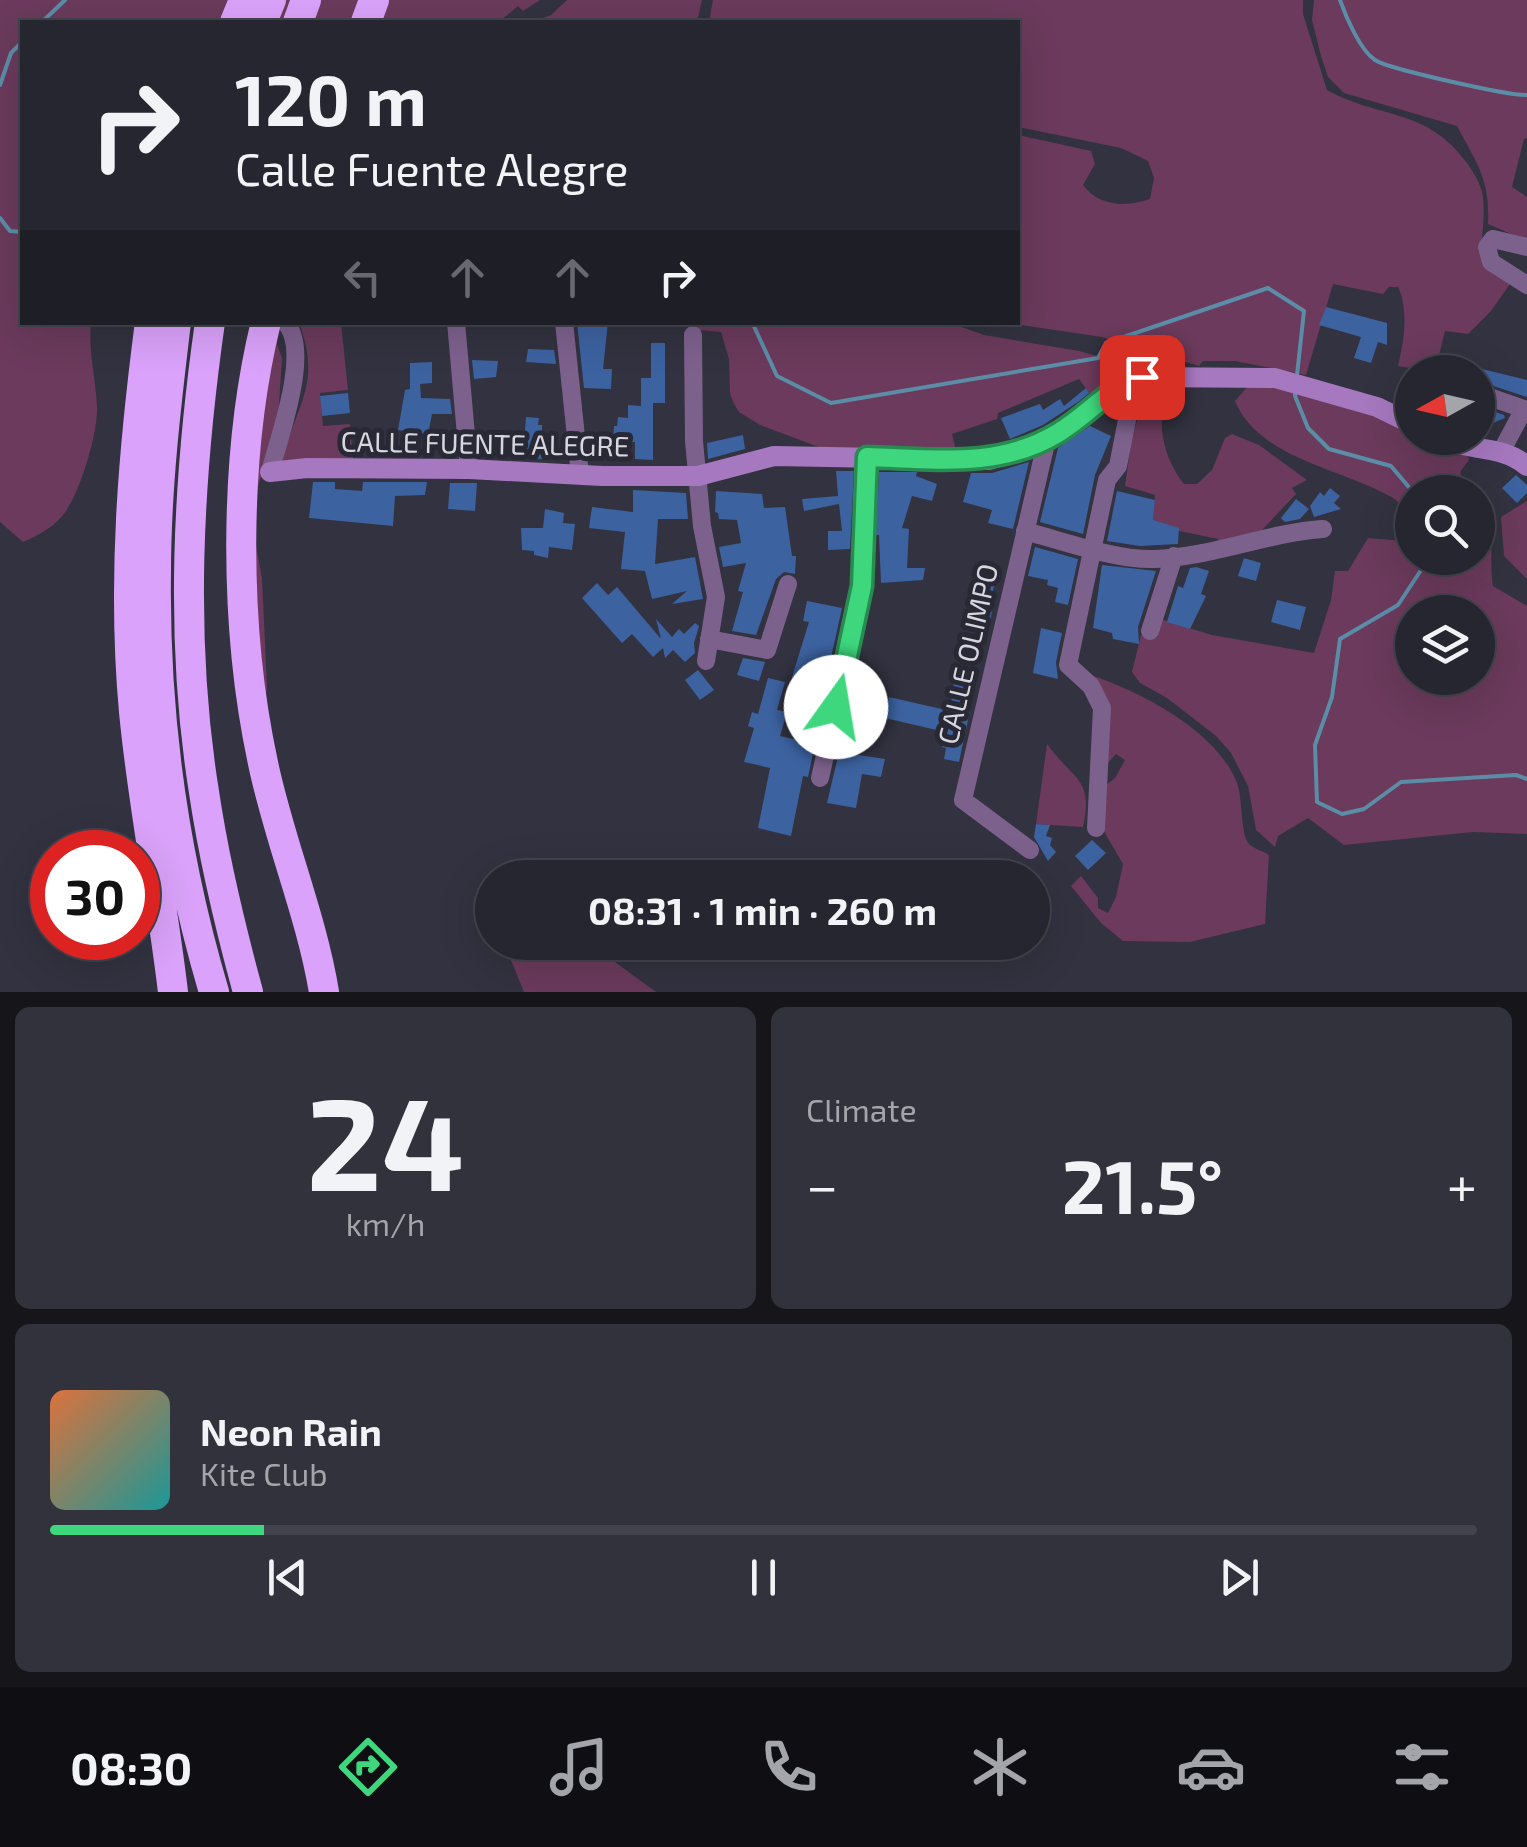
<!DOCTYPE html>
<meta charset="utf-8">
<style>
:root{--surface:#262630;--page:#32323c;--text:#f1f3f6;--muted:#a4a5ab;--line:#42434c;--accent:#3ed77d}
body{margin:0;font-family:"Exo 2",sans-serif;background:var(--page);color:var(--text);height:100vh;display:flex;flex-direction:column;font-size:38px;white-space:nowrap}
*{box-sizing:border-box;margin:0}
p{font-size:32px;color:var(--muted)}
.icon{flex:none;width:55px;height:55px;fill:none;stroke:currentColor;stroke-width:2;stroke-linecap:round;stroke-linejoin:round}
.map{position:relative;height:992px;overflow:hidden}
.side{display:flex;flex-direction:column;gap:15px;padding:15px;background:#15151a;flex:1}
.side>*{flex:none}
.guide{position:absolute;left:20px;top:20px;width:1000px;height:305px;border-radius:0px;box-shadow:0 10px 40px #0002,0 0 0 2px var(--line);background:#262630;color:var(--text);overflow:hidden}
.needle{width:65px;rotate:262deg}
.fabs{position:absolute;left:1395px;top:355px;display:grid;gap:20px}
.fabs a{display:grid;place-items:center;width:100px;height:100px;border-radius:50%;background:var(--surface);box-shadow:0 10px 40px #0002,0 0 0 2px var(--line);font-size:50px}
.speed{position:absolute;left:30px;top:830px;display:flex;gap:20px;font-size:50px;font-weight:700;text-align:center}
.speed>*{display:grid;place-content:center;width:130px;height:130px;border-radius:50%;background:var(--surface);box-shadow:0 10px 40px #0002,0 0 0 2px var(--line);line-height:1}
.speed .limit{border:15px solid #d22;background:#fff;color:#111}
.pin{position:absolute;display:grid;place-items:center;width:85px;height:85px;color:#fff;margin:-42px;border-radius:20px;box-shadow:0 5px 15px #0006}
.me{position:absolute;width:110px;margin:-55px;rotate:13deg;stroke-linejoin:round;filter:drop-shadow(0 0 8px #0008)}
.turn{display:flex;align-items:center;gap:35px;height:210px;padding:0 50px;font-size:45px}
.turn .icon{width:130px;height:130px;stroke-width:2.5}
.turn b{display:block;font-size:70px;line-height:85px}
.lanes{display:flex;align-items:center;height:95px;padding:0 50px;background:#0003;justify-content:center;gap:50px;direction:ltr}
.lanes .off{opacity:.35}
.big{font-size:75px;font-weight:700;line-height:1.1}
.side .tile{flex:1;display:flex;flex-direction:column;justify-content:center;gap:15px;min-width:0;padding:0 35px;border-radius:15px;background:var(--page)}
.side .dial{align-items:center;gap:0}
.dial b{font-size:130px;line-height:1}
.song{display:flex;align-items:center;gap:30px}
.cover{width:120px;height:120px;border-radius:15px;background:linear-gradient(135deg,hsl(20 70% 55%),hsl(180 70% 35%))}
.played{height:10px;border-radius:5px;background:linear-gradient(90deg,var(--accent) 15%,var(--line) 15%)}
.keys{display:flex;justify-content:space-around;direction:ltr}
.heat{display:flex;justify-content:space-between;align-items:center;font-size:55px;direction:ltr}
.side .tiles{flex:1;display:grid;gap:15px;grid-template-columns:1fr 1fr}
.tile:last-child{grid-column:span 2}
.trip{position:absolute;left:475px;top:860px;width:575px;height:100px;border-radius:50px;background:var(--surface);box-shadow:0 10px 40px #0002,0 0 0 2px var(--line);font-weight:700;line-height:100px;text-align:center}
.tabs{display:flex;height:160px;justify-content:space-around;align-items:center;background:#0f0f13;color:var(--muted)}
.tabs .icon{width:70px;height:70px}
.tabs .current{color:var(--accent)}
.tabs b{font-size:45px;color:var(--text)}
.map>svg:first-child{display:block}
.green{fill:#6b3a5c;fill-rule:evenodd}
.lines{fill:none;stroke-linecap:round;stroke-linejoin:round}
.stream{stroke:#5c8da7;stroke-width:4}
.building{fill:#3c62a0}
.street{stroke:#7d618d;stroke-width:18}
.secondary{stroke:#a678bf;stroke-width:20}
.highway{stroke:#daa2fa;stroke-width:30}
.route-casing{stroke:#288c51;stroke-width:25}
.route{stroke:#3ed77d;stroke-width:18}
.labels{text-anchor:middle;stroke-width:10;stroke-linejoin:round;paint-order:stroke}
.street-label{font-size:28px;fill:#d6d6df;stroke:#292835}
</style>
<div class="map">
<svg width="1527" height="992" viewBox="0 0 1527 992">
<rect width="100%" height="100%" fill="#323240"/>
<path class="green" d="M0 0H540L523 11 518 6 499 22H22V322L91 323C88 351 96 379 97 407 98 433 81 489 66 511 57 525 38 536 23 542L0 522Z
M567 0H702L697 22H532L551 15Z
M713 0H1303V14L1327 90C1382 120 1426 107 1467 163 1474 173 1482 186 1483 198 1485 215 1482 235 1481 252L1512 281 1491 311 1468 334 1445 331 1435 372 1398 366C1404 342 1409 310 1398 287H1389L1383 294 1333 284 1306 375 1235 361H1203L1199 366 1102 337 1008 323 1018 322V135L1091 151 1095 164 1083 185C1099 207 1127 207 1150 199L1154 178 1148 161 1121 148 1018 127V22H709Z
M1314 0H1527V138L1524 139 1512 187 1527 197V241L1488 224C1490 179 1477 164 1457 126L1344 93 1328 77 1321 56 1312 20Z
M689 322 950 323 984 335 1079 351 1149 370 1093 398 1079 379 998 413 997 419 952 434 956 451 944 448 824 449 760 425 739 412 734 404 730 394 729 359 721 332 688 329Z
M299 323H341L348 390 320 393 323 426 350 424 353 459 281 462C297 404 322 383 299 323Z
M273 333 282 358 278 420 250 514 262 578 267 687 265 705 253 600 250 514Z
M1248 386C1305 386 1362 409 1412 432V438L1466 452 1469 460 1460 472 1468 492H1412V523C1407 515 1401 503 1393 498 1343 469 1259 459 1235 401Z
M1159 389C1165 405 1161 415 1162 430 1164 450 1172 469 1184 484H1197L1212 470 1225 438 1232 434 1259 445 1307 480 1292 488 1296 494 1262 530 1267 536 1219 545 1218 539 1179 531 1153 520 1155 495 1125 486C1131 453 1130 411 1159 389Z
M1527 501V579L1504 556 1501 517Z
M1478 502C1498 524 1488 558 1493 586L1527 606V834L1473 832 1344 845 1308 818 1278 836 1275 847 1256 830 1248 786 1231 753 1216 736 1167 698 1140 683 1132 672 1141 635 1157 638 1160 619 1212 635 1314 653 1331 600 1335 571H1348L1368 538 1404 541 1412 525V558H1478ZM1412 612H1478V678H1412Z
M1090 675C1140 691 1217 731 1237 783 1243 799 1240 833 1249 844 1254 849 1263 851 1269 855L1265 924 1190 942 1123 941 1101 923 1071 886 1081 876 1098 898V908L1108 913 1116 897 1123 864 1102 828 1101 789 1115 778 1125 760 1116 754 1102 770Z
M1047 744C1073 780 1094 778 1083 827L1036 824Z
M504 943H589L656 992H524Z"/>
<g class="lines">
<path class="stream" d="M1340 0C1346 17 1360 50 1375 60 1388 69 1510 96 1527 95
M42 22 65 0
M0 85 11 53 22 42
M0 218 10 231 22 232
M752 322 777 376 831 403 1098 358 1106 343 1268 288 1304 311 1297 375
M1295 390V396L1308 428 1329 449 1391 466 1413 492
M1429 558 1398 605 1340 639 1332 697 1315 745 1317 802 1342 814 1364 809 1401 782 1516 775 1527 779"/>
</g>
<path class="building" d="M1326 307 1387 323V345L1378 342 1371 363 1354 358 1361 337 1319 325Z
M577 322H608L603 369H612L611 389 584 388Z
M651 343H665V403H653V460L635 459V442L613 441 614 426H617L618 417 628 418V405L641 406V378H651Z
M528 349 554 350 556 364 526 362Z
M472 360 498 361 496 377 474 379Z
M432 362V383L420 384 421 398 450 399 452 414H432L428 435 398 430 405 390 410 389V363Z
M1482 369 1527 380V397L1478 381V372L1471 370 1480 373Z
M1086 388 1089 393 1078 402 1043 425 1010 439 1001 418 1040 404 1043 410 1060 399 1064 406Z
M348 393 350 413 322 416 320 396Z
M1478 406 1504 415 1505 418 1488 425 1490 431 1478 433Z
M526 417 539 418 538 425H542V459L523 458Z
M1090 426 1111 436 1095 475 1083 534 1040 522 1058 448Z
M603 433 605 458H591L588 434Z
M743 435 745 449 708 459 707 443Z
M1029 462 1013 529 988 523 992 510 963 502 971 473H992Z
M836 471H854L850 549 828 550V531H842L839 504 804 511 802 499 838 496Z
M879 472H917L916 476 937 484 932 501 912 496 902 528 909 529 907 568H925L923 580 881 583 879 535H876Z
M1516 475 1527 485V493L1517 503 1502 488Z
M313 482H335V489L362 491 363 482H427L425 495 395 496 393 526 309 518Z
M450 483H477L475 511 448 509Z
M1330 488 1340 496 1334 503 1341 509 1314 517 1310 506 1320 492 1324 496Z
M633 490 686 493 688 519H658L655 564 695 557 703 599 672 604 687 591 652 599 645 571 621 569 625 532 589 528 592 507 633 512Z
M716 491 762 494 764 508 785 507 792 556H796L795 574 784 572 776 579 756 635 732 631 743 592 738 591 746 563 723 567 719 547 741 543 737 520 719 519 718 513 715 512Z
M1117 491 1155 500 1153 520 1179 528 1178 544 1140 546 1107 541Z
M1296 499 1309 509 1300 519 1285 522 1281 518Z
M545 509 564 513 563 523 575 524 572 550 549 547 548 558 534 555V551L522 550 521 528H543Z
M1035 547 1078 559 1068 605 1055 602 1058 588 1047 585 1048 580 1028 576Z
M1244 558 1261 563 1256 581 1238 576Z
M1102 565 1156 571 1138 627 1139 644 1113 639 1112 633 1093 628Z
M1196 567 1209 571 1201 594 1206 596 1190 629 1167 622 1178 586 1183 588 1190 568Z
M977 577 995 582 988 611 992 612 988 631 966 626Z
M597 583 608 595 617 587 661 639 656 619 672 637 679 629 684 634 695 623 699 626 694 643 695 653 685 662 673 650 665 658 663 648 653 657 632 634 622 643 582 598Z
M1277 600 1306 607 1300 630 1271 622Z
M807 601 842 608 825 685 792 677 809 622 803 621Z
M1041 628 1062 633 1056 662 1058 679 1033 673Z
M743 658 765 662 759 681 737 675Z
M956 667 970 670 963 700 972 701 959 762 944 759 946 748 942 747 945 732 885 718 889 697 950 711Z
M698 670 714 690 700 700 685 680Z
M768 678 785 682 777 710 787 712 780 736 815 744 808 777 803 776 791 836 758 828 770 768 744 762 754 728 748 726 752 712 758 714Z
M839 752 885 759 881 777 862 774 856 808 827 803Z
M1036 824 1050 825 1046 836 1052 838 1050 845 1056 852 1048 861 1034 837Z
M1092 840 1106 853 1088 870 1075 856Z"/>
<g class="lines">
<path class="street" d="M1527 247 1493 239 1487 247 1491 262 1527 285
M456 322 469 469
M564 322 580 475
M693 335 694 441 702 526 716 597 706 661
M1478 393 1524 409
M1502 450 1524 409 1527 410
M270 472C279 437 312 350 285 322
M1025 531C1063 541 1115 560 1154 559 1212 557 1266 533 1323 529
M1150 631 1174 556
M709 639 767 650 788 584
M820 778 860 600 867 457
M1096 828 1102 708 1091 686 1068 665 1107 480 1118 466 1135 379
M1030 850 963 800 1047 439"/>
<path class="secondary" d="M1440 438C1470 452 1501 444 1527 466
M270 472 307 468 469 469 602 476H698L774 456 989 460 1035 446 1086 413 1115 388 1142 377 1275 378 1377 407 1412 424"/>
<path class="highway" d="M235 22 244 0
M262 22 271 0
M298 22 306 0
M366 22 374 0
M150 322C133 452 122 581 134 712 143 806 162 898 173 992
M176 322C166 405 156 489 156 572 154 713 174 857 214 992
M210 322C188 477 179 637 204 792 214 860 230 926 248 992
M266 322C233 456 234 629 263 763 279 840 311 914 324 992"/>
</g>
<g class="lines">
<defs>
<path id="route" d="M836 707 862 586 867 457C933 459 999 469 1058 433 1088 415 1108 388 1142 377"/>
</defs>
<use href="#route" class="route-casing"/>
<use href="#route" class="route"/>
</g>
<g class="labels">
<g class="street-label">
<text transform="translate(485 444) rotate(1)" y="10">CALLE FUENTE ALEGRE</text>
<text transform="translate(968 654) rotate(-77)" y="10">CALLE OLIMPO</text>
</g>
</g>
</svg>
<div class="fabs">
<a><svg class="needle" viewBox="-14 -14 28 28"><path d="M0-13l5 13h-10z" fill="#e53935"/><path d="M0 13l5-13h-10z" fill="#a4a5ab"/></svg></a>
<a><svg class="icon" aria-label="search" viewBox="0 0 24 24"><circle cx="10" cy="10" r="6"/><path d="M15 15l6 6"/></svg></a>
<a><svg class="icon" aria-label="layers" viewBox="0 0 24 24"><path d="M12 4l9 5-9 5-9-5zM3 14l9 5 9-5"/></svg></a>
</div>
<div class="speed"><div class="limit">30</div></div>
<div class="pin" style="left:1142px;top:377px;background:#d93025"><svg class="icon" aria-label="arrive" viewBox="0 0 24 24"><path d="M6 21V4h12l-3 4 3 4H6"/></svg></div>
<svg class="me" style="left:836px;top:707px" viewBox="-20 -20 40 40"><circle r="19" fill="#fff"/><path d="M0-13L10 11 0 6-10 11z" fill="#3ed77d"/></svg>
<div class="trip">08:31 · 1 min · 260 m</div>
<div class="guide">
<div class="turn"><svg class="icon" aria-label="right" viewBox="0 0 24 24"><path d="M7 20v-9h11M14 6l5 5-5 5"/></svg><div><b>120 m</b>Calle Fuente Alegre</div></div>
<div class="lanes"><svg class="icon off" aria-label="left" viewBox="0 0 24 24"><path d="M17 20v-9H6M10 6l-5 5 5 5"/></svg><svg class="icon off" aria-label="ahead" viewBox="0 0 24 24"><path d="M12 20V5M6 11l6-6 6 6"/></svg><svg class="icon off" aria-label="ahead" viewBox="0 0 24 24"><path d="M12 20V5M6 11l6-6 6 6"/></svg><svg class="icon" aria-label="right" viewBox="0 0 24 24"><path d="M7 20v-9h11M14 6l5 5-5 5"/></svg></div>
</div>
</div>
<section class="side">
<div class="tiles">
<div class="tile dial"><b>24</b><p>km/h</p></div>
<div class="tile"><p>Climate</p>
<div class="heat"><a>−</a><b class="big">21.5°</b><a>+</a></div>
</div>
<div class="tile">
<div class="song"><i class="cover"></i><div><b>Neon Rain</b><p>Kite Club</p></div></div>
<div class="played"></div>
<div class="keys"><svg class="icon" aria-label="previous" viewBox="0 0 24 24"><path d="M18 5L8 12l10 7zM5 5v14"/></svg><svg class="icon" aria-label="pause" viewBox="0 0 24 24"><path d="M8 5v14M16 5v14"/></svg><svg class="icon" aria-label="next" viewBox="0 0 24 24"><path d="M6 5l10 7-10 7zM19 5v14"/></svg></div>
</div>
</div>
</section>
<nav class="tabs">
<b>08:30</b>
<svg class="icon current" aria-label="directions" viewBox="0 0 24 24"><path d="M12 3l9 9-9 9-9-9zM9 14v-3h6M13 9l2 2-2 2"/></svg>
<svg class="icon" aria-label="music" viewBox="0 0 24 24"><path d="M9 18V5l10-2v13"/><circle cx="6" cy="18" r="3"/><circle cx="16" cy="16" r="3"/></svg>
<svg class="icon" aria-label="phone" viewBox="0 0 24 24"><path d="M5 4h4l2 5-3 2q2 4 5 5l2-3 5 2v4C11 20 4 13 5 4z"/></svg>
<svg class="icon" aria-label="climate" viewBox="0 0 24 24"><path d="M12 3v18M4 7l16 10M4 17L20 7"/></svg>
<svg class="icon" aria-label="car" viewBox="0 0 24 24"><path d="M5 17H2v-5l4-1 3-4h7l3 4 3 1v5h-3M9 17h6M6 11h13"/><circle cx="7" cy="17" r="2"/><circle cx="17" cy="17" r="2"/></svg>
<svg class="icon" aria-label="filters" viewBox="0 0 24 24"><path d="M4 7h16M4 17h16"/><circle cx="9" cy="7" r="2"/><circle cx="15" cy="17" r="2"/></svg>
</nav>
